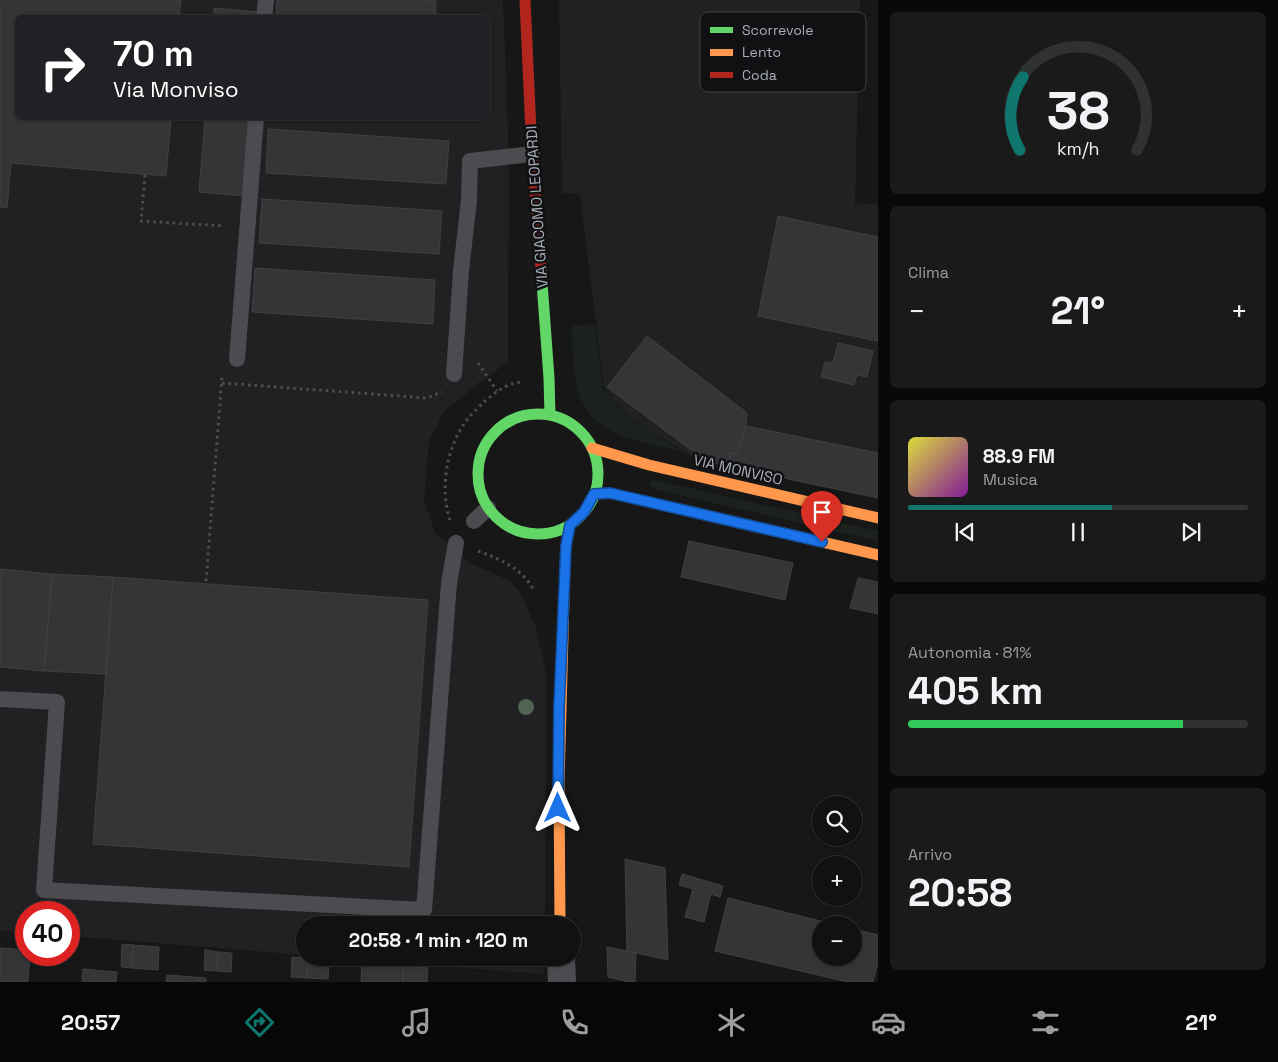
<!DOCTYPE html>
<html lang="it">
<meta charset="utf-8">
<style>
:root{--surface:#111;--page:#1a1a1a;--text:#f1f3f6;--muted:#9c9d9f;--line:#303131;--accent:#0f766e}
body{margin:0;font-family:"Space Grotesk",sans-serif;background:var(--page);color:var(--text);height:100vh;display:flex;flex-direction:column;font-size:19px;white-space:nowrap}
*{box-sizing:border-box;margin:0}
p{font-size:16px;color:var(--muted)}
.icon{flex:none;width:28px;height:28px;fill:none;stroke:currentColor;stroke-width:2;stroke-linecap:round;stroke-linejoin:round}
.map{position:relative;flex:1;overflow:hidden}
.drawer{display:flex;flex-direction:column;gap:12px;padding:12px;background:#090909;width:400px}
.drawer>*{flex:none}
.guide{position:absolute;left:15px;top:15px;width:475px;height:105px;border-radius:8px;box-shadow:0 1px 4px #0004,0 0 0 1px var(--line);background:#202124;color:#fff;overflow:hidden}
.buttons{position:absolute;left:812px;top:796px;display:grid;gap:10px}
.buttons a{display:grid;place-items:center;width:50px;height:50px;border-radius:50%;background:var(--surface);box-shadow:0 1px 4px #0004,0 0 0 1px var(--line);font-size:25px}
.speed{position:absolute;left:15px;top:901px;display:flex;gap:10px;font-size:25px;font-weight:700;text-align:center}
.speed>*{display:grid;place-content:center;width:65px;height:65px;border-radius:50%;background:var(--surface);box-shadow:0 1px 4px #0004,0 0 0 1px var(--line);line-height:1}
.speed .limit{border:8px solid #d22;background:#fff;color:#111}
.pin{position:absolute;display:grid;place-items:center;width:42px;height:42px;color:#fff;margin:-51px -21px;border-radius:50% 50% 50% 0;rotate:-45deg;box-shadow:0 0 5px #0007}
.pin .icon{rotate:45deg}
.me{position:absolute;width:55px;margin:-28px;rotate:0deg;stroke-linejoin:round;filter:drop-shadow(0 0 4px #0008)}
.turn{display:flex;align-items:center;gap:18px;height:105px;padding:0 15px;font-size:22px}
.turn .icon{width:65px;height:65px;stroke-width:2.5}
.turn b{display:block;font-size:35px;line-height:42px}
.big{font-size:38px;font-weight:700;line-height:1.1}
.drawer .widget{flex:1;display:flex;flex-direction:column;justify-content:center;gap:8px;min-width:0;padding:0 18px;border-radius:8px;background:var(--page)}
.drawer .dial{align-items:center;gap:0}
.dial svg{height:130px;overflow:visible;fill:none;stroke:var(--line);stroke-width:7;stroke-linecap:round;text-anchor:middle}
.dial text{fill:var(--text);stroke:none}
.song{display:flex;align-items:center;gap:15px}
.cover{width:60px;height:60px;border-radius:8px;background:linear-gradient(135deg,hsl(60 70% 55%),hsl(290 70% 35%))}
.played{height:5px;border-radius:2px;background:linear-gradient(90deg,var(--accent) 60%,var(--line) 60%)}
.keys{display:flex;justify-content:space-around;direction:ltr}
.heat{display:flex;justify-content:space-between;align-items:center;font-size:28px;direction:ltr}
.charge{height:8px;border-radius:4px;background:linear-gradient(90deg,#34c759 81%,var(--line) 0)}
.trip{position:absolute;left:296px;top:916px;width:285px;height:50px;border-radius:25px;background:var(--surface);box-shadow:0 1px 4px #0004,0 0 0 1px var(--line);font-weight:700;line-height:50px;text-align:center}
.tab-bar{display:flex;height:80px;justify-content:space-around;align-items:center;background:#070707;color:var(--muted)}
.tab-bar .icon{width:35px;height:35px}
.tab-bar .selected{color:var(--accent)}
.tab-bar b{font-size:22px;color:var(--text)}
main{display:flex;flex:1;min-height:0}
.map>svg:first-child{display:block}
.built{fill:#212124;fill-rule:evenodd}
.green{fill:#1b211c}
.building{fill:#343537;stroke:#3f4043}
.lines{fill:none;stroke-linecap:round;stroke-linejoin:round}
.path{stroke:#4d4e52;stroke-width:3;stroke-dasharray:2.5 4;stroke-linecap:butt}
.lane{stroke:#4b4c50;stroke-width:16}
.street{stroke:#4b4c50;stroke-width:28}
.fast{stroke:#63d668;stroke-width:11}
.slow{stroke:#ff974d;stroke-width:11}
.jam{stroke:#b3261e;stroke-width:11}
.tree{fill:#506451}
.route-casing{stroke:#114b97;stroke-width:12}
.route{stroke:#1a73e8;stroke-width:9}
.labels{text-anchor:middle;stroke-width:5;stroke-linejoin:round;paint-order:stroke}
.street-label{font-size:15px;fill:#a8adb8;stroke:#111113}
.key{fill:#111113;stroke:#3e4045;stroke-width:1}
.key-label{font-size:14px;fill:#a8adb8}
</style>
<main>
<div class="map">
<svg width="878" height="982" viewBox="0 0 878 982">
<rect width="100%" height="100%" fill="#171717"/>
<path class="built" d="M0 0H503L509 157 508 362 477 384 444 412 429 441 424 499 435 533 470 563 508 580 520 592 535 625 547 676 545 925H305V955L69 936V912H26V933L0 931ZM18 18H488V118H18Z
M559 0H860L855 205 878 203V499L700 461 630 418 604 388 580 194 640 196 562 193Z
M333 958H544V974Z"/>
<path class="green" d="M595 324 603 388 629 418 684 452C639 441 588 438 576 384 572 366 573 345 571 326Z
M655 480 878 531V541L657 490 649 486 651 481Z"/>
<path class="building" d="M0 0H181L179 18H18V118H171L166 176 11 163 7 208 0 207Z
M277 0H428L436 1 435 18H276Z
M214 8 258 12V18H214Z
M205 118H250L243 196 199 192Z
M268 129 449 141 446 184 266 173Z
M262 199 442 211 439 254 259 243Z
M778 216 878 237V341L758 316Z
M255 268 435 280 433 324 252 312Z
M647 336 747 413 746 426 737 453H731L728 466 706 461 607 387Z
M838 343 873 351 867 377 857 375 854 385 821 377 825 362 833 363Z
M746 426 878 453V498L728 466 731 453H737Z
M689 541 793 563 785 600 681 577Z
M0 569 52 574 44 671 0 667Z
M52 574 113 577 106 674 44 671Z
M113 577 428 600 409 867 93 844Z
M858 578 878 582V614L850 608Z
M625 859 665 868 668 960 627 951Z
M682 874 723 886 720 897 711 894 704 922 685 917 693 889 679 885Z
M728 898 836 925H821V958H854V929L878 935V962L873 982H848L715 951Z
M122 944 133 945 132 968 121 967Z
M133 945 159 947 158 970 132 968Z
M607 947 636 953 635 982H629L608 977Z
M0 948 26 950V955H30L28 982H0Z
M205 950 218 952 217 971 204 970Z
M218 952 232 953 231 972 217 971Z
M47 955H58L57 962 46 961Z
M292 957 308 958 307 978 291 977Z
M308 958 329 960 328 979 307 978Z
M362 962 403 966V982H361Z
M404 966 428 968 427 982 403 981Z
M83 969 117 972 116 982H82Z
M167 975 206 978V982H166Z"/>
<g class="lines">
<path class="path" d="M145 175 141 221 225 226
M478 363 497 391
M222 383 427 398 442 392
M450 520C440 490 446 450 464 424 469 416 478 408 485 401 496 392 507 383 522 382
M478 551C502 560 522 568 534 591
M206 581 222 377"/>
<path class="lane" d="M264 18 266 0
M237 359 256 118
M454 374 461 271 469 200 470 161 532 154
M474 521 488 508
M0 699 57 702 44 890 424 910 449 583 456 543"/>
<path class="street" d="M561 958 562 982"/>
<path class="fast" d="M541 269 549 378 550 415
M478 474a60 60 0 1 1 120 0a60 60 0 1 1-120 0Z"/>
<path class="slow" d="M592 448 649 465 878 518
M594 494 610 493 878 555
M560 925 559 783 564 598"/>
<path class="jam" d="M525 0 532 154 541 269
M564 598 566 546 570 525"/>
</g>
<circle class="tree" cx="526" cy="707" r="8"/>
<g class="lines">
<defs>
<path id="route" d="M558 808 559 708 566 546 570 525 584 512 594 494 610 493 822 542"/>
</defs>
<use href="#route" class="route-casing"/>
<use href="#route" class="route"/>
</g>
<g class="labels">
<g class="street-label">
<text transform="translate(537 207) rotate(-94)" y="5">VIA GIACOMO LEOPARDI</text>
<text transform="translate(738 470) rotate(13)" y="5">VIA MONVISO</text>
</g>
</g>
<rect x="700" y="12" width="166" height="80" rx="8" class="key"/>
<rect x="710" y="27" width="23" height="6" fill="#63d668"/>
<rect x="710" y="49" width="23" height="7" fill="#ff974d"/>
<rect x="710" y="72" width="23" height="6" fill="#b3261e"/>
<g class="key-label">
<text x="742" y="35">Scorrevole</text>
<text x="742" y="57">Lento</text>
<text x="742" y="80">Coda</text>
</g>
</svg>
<div class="buttons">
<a><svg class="icon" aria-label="search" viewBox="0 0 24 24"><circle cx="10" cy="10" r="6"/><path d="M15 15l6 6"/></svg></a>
<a>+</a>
<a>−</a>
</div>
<div class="speed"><div class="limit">40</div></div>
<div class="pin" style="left:822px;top:542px;background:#d93025"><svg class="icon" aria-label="arrive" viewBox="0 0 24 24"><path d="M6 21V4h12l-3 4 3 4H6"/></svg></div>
<svg class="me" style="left:558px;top:808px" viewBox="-20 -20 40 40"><path d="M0-17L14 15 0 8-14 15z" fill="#1a73e8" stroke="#fff" stroke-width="4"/></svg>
<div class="trip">20:58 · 1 min · 120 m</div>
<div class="guide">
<div class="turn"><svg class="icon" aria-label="right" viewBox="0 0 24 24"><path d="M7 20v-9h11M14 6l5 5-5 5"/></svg><div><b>70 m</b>Via Monviso</div></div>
</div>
</div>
<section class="drawer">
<div class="widget dial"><svg viewBox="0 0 100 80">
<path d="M14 69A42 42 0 1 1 86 69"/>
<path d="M14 69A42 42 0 0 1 16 24" stroke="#0f766e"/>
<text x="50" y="56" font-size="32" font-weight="700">38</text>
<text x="50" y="72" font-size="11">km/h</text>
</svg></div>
<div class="widget"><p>Clima</p>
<div class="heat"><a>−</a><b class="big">21°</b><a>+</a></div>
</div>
<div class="widget">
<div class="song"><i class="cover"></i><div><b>88.9 FM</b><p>Musica</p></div></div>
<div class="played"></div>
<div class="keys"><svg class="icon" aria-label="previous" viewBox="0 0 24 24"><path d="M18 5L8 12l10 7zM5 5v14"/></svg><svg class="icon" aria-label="pause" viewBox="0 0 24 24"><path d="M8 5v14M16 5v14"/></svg><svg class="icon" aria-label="next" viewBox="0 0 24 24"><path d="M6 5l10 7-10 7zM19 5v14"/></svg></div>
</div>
<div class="widget"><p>Autonomia · 81%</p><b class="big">405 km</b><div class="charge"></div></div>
<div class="widget"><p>Arrivo</p><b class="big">20:58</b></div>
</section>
</main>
<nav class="tab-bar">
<b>20:57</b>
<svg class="icon selected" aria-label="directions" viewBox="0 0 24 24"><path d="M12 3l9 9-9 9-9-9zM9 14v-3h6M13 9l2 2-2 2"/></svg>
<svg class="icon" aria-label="music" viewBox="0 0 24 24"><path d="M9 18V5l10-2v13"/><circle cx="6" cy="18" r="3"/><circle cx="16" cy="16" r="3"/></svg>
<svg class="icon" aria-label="phone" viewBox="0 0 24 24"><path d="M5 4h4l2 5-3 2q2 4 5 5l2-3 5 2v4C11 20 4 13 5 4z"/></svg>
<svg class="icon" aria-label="climate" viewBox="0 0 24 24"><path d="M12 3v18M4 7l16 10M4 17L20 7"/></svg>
<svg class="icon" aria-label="car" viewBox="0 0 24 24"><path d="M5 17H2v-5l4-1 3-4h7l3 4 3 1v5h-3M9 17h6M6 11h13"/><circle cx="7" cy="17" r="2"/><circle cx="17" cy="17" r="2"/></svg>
<svg class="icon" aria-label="filters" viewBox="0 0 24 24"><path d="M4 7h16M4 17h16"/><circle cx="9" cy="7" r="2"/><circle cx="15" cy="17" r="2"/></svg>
<b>21°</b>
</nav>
